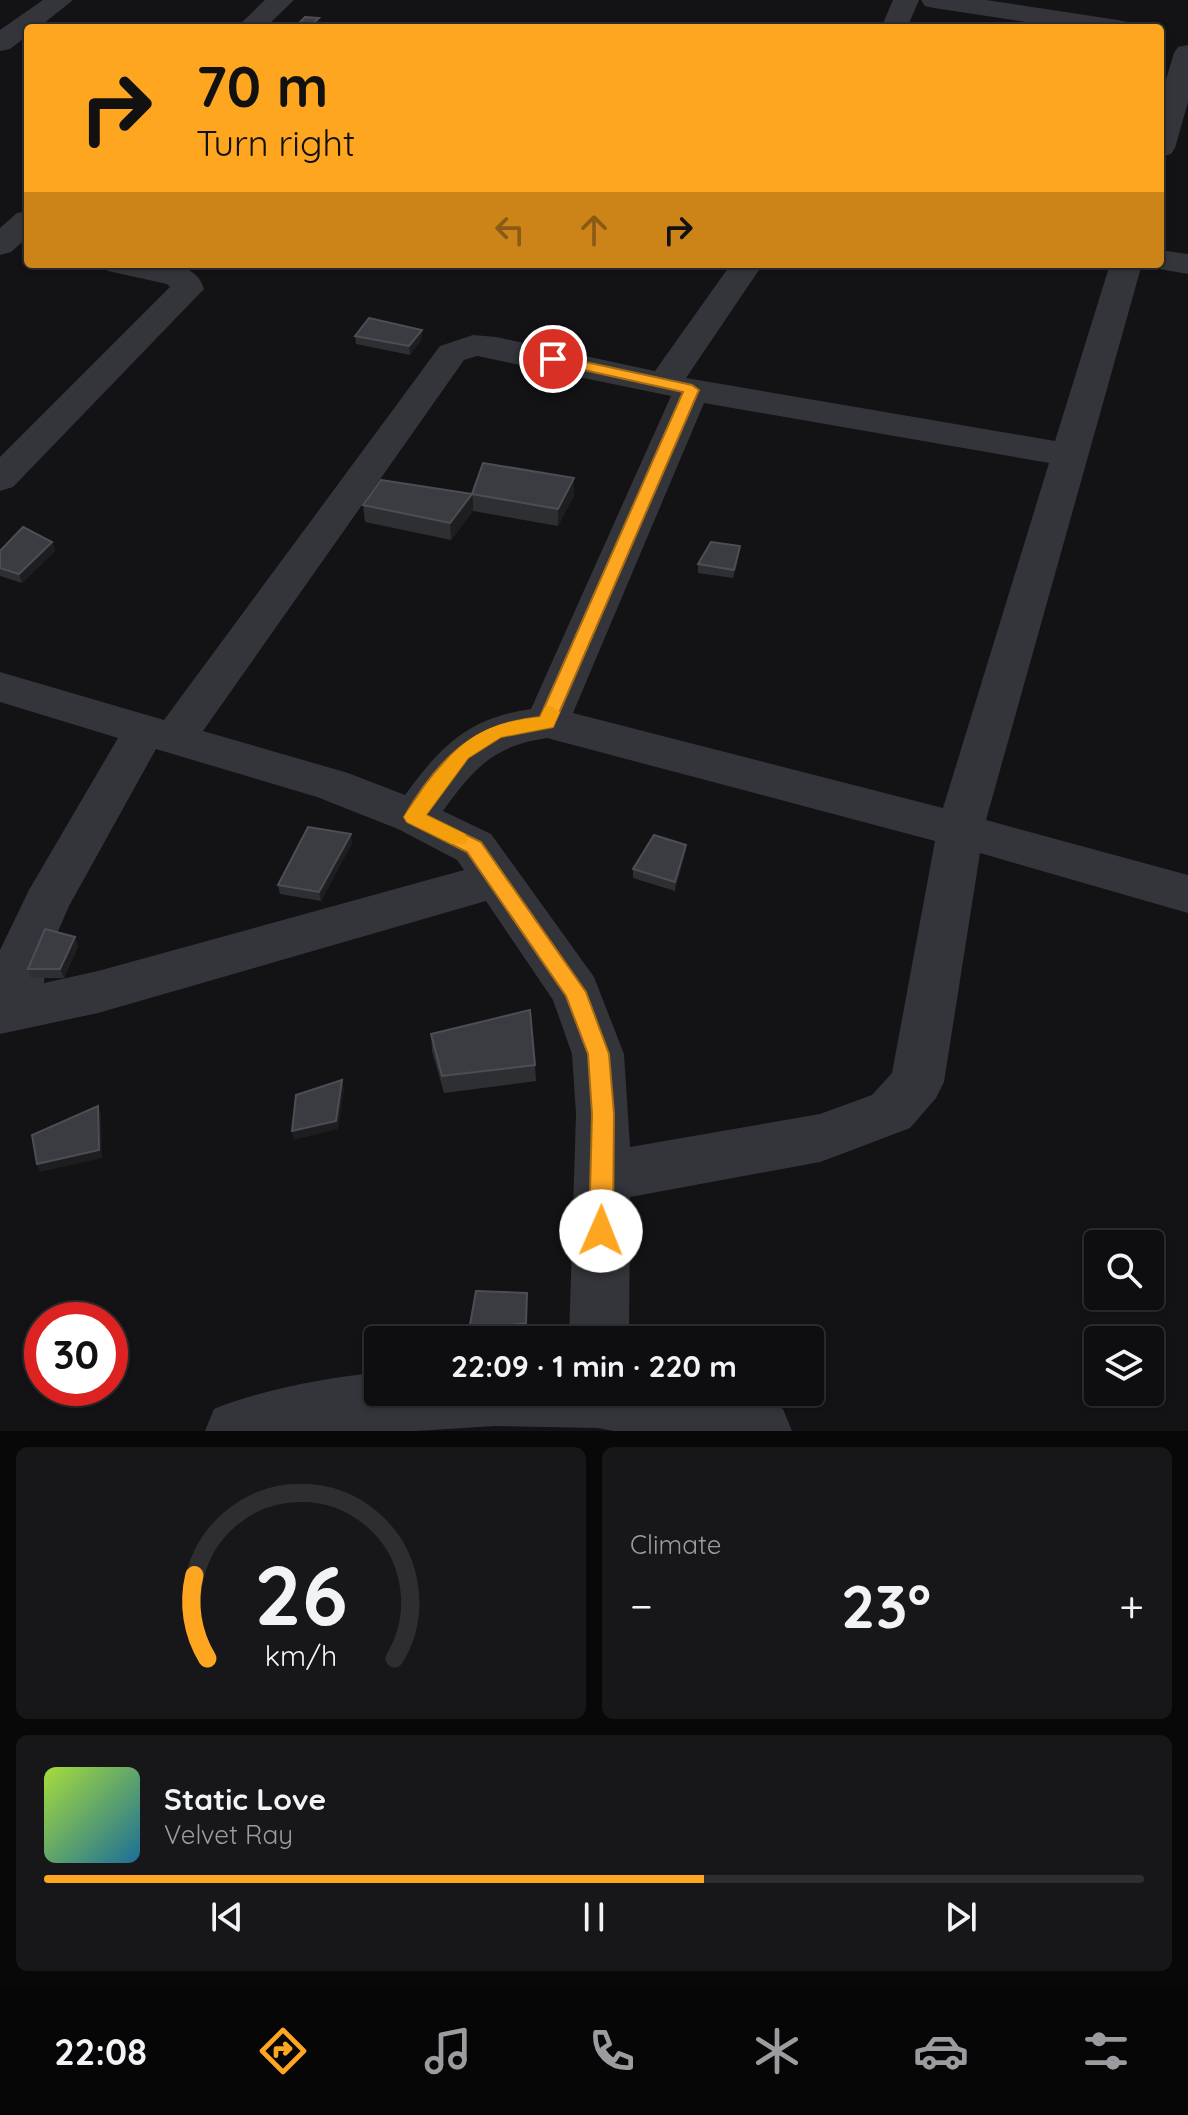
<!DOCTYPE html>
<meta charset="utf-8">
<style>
:root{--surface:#0e0e10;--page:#171719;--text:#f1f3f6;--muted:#9b9c9f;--line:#2e2e30;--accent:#ffa620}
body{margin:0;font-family:Quicksand,sans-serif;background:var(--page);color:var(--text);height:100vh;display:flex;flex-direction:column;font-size:30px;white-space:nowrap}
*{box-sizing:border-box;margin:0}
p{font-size:26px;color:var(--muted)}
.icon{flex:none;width:44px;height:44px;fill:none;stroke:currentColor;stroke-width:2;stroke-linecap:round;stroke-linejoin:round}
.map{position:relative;height:1431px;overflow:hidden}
.sheet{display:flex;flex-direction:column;gap:16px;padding:16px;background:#080809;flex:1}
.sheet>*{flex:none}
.guide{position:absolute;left:24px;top:24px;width:1140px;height:244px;border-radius:8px;box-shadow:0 2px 6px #0004,0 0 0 2px var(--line);background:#ffa620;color:#111;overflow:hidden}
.tools{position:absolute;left:1084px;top:1230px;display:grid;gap:16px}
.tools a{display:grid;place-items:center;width:80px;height:80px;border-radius:8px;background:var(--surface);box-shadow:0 2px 6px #0004,0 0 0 2px var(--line);font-size:40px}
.speed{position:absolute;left:24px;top:1302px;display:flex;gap:16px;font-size:40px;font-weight:700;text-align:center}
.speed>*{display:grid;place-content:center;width:104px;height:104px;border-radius:50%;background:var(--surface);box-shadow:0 2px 6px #0004,0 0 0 2px var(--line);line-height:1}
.speed .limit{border:12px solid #d22;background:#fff;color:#111}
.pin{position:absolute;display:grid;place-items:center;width:68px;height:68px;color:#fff;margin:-34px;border:4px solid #fff;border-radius:50%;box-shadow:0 2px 8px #0007}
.me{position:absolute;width:88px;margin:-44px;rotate:1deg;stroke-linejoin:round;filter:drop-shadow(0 0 6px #0008)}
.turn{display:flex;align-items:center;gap:28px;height:168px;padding:0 40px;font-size:36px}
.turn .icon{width:104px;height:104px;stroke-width:2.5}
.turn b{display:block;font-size:56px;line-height:68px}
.lanes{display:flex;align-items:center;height:76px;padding:0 40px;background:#0003;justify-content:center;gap:40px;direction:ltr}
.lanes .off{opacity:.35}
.big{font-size:60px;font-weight:800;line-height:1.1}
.sheet .widget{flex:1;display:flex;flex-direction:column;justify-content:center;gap:12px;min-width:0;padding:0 28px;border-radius:12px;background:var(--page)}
.sheet .dial{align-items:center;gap:0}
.dial svg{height:208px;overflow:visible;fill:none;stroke:var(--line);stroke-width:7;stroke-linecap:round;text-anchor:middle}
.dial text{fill:var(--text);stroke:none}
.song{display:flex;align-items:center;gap:24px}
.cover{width:96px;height:96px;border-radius:12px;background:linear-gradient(135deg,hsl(80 70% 55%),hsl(200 70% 35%))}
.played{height:8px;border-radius:4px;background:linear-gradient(90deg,var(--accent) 60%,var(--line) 60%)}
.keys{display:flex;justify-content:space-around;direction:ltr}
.heat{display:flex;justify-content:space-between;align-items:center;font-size:44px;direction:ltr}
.sheet .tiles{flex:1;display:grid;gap:16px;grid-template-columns:1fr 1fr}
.widget:last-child{grid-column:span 2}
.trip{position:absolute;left:364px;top:1326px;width:460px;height:80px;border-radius:8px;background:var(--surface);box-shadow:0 2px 6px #0004,0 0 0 2px var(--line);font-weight:800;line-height:80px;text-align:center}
.dock{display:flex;height:128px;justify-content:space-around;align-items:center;background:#060606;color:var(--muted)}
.dock .icon{width:56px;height:56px}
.dock .on{color:var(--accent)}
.dock b{font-size:36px;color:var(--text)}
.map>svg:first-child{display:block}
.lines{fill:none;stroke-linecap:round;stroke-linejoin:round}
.minor{fill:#33353a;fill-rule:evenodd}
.wall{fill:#2e2f33}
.shaded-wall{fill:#1e1e21}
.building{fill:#3a3c41;stroke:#4b4e54;stroke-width:2}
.route{fill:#ffa620;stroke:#a66c15;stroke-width:2}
.slow{fill:#f59e0b}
</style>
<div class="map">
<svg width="1188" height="1431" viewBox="0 0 1188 1431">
<rect width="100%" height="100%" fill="#131315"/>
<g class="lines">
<path class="minor" d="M43 0H73L38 28H28V35L10 49 0 51V30Z
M265 0H294L265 28H236Z
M893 0H919L907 28H881Z
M921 0H986L1118 20 1127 22 1131 28H1065L934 8 925 6Z
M1188 45V102L1175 148 1171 154 1160 157V99L1174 53 1178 47Z
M28 211V237L11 252 0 255V228L17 213Z
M1160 250 1188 254V274L1148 267 1146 264H1160Z
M104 264C133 264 194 252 204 289L13 487 0 491V457L170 287 167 284 108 271Z
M731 264H763L686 378 1055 441 1110 264H1142L986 820 1188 875V913L980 853 944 1082 936 1098 910 1128 839 1155 820 1162 630 1197 629 1340H569L576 1114 572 1054 553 1000 486 901 98 1013 0 1034V950L29 890 118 738 0 702V672L164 720 440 346 473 335 496 337 655 371ZM477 356 671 396 531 709C468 718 441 746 405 795L348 773 203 731 464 360ZM704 403 1049 463 943 808 573 713ZM547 738 935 841 892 1073 872 1095 820 1114 630 1147 624 1054 594 977 491 834 443 811C474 768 493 746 547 738ZM156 749 317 797 398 829 457 860 464 870 98 971 44 983 46 959 69 906Z
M378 1373V1392H719L761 1400 783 1409 792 1431H613L598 1428 495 1426 416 1431H205L214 1409C261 1390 327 1377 378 1373Z"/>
</g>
<path class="wall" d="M355 336 422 339 410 355 356 344Z
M574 478V495L558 526 473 511 472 494Z
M363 505 473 511 451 540 365 522Z
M52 542 55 551 22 583 0 576V551Z
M739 555 733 578 698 573V564Z
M352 843 321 901 280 894 278 885Z
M686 845 685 854 675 891 633 878V869Z
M75 937 78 946 64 978H31L28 969Z
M431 1034 535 1065 536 1081 444 1093 432 1051Z
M527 1301V1331L470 1338 469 1330Z"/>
<path class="shaded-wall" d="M319 18 320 26 317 28H307Z
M422 330V339L410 355 409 346Z
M574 478V495L558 526V509Z
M472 494 473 511 451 540 450 523Z
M52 542 55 551 22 583 19 574Z
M740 546 739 555 733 578 734 570Z
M351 834 352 843 321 901 319 892Z
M686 845 685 854 675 891V882Z
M75 937 78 946 64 978 60 969Z
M342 1080 344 1089 338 1129 293 1140 292 1131Z
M98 1106 101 1114 102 1158 40 1172 37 1164Z"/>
<path class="building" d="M305 17 319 18 307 28H294Z
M125 25 140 28H121Z
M369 318 422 330 409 346 355 336Z
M483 463 574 478 558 509 472 494Z
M381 480 472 494 450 523 363 505Z
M23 527 52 542 19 574 0 568V551Z
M711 542 740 546 734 570 698 564Z
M308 827 351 834 319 892 278 885Z
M654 835 686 845 675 882 633 869Z
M45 929 75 937 60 969H28Z
M530 1010 535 1065 442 1076 431 1034Z
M342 1080 336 1121 292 1131 296 1095Z
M98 1106 99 1150 37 1164 32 1135Z
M476 1291 527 1293 526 1323 469 1330Z"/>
<path class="route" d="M553 355 692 385 699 390 553 727 501 737 468 758 426 815 481 842 586 992 609 1054 614 1114 613 1231 610 1239 601 1242 593 1239 589 1231 592 1114 588 1054 566 996 467 852 407 822 404 817C437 760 473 723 540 717L683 392 548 362 546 359Z"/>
<path class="slow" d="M551 706 560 712 553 727 501 737 468 758 426 815 465 834 468 839 465 844H452L407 822 404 817 407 812C449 756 465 724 540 717L545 707Z"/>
</svg>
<div class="tools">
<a><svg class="icon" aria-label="search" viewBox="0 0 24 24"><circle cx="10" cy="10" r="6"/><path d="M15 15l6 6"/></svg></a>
<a><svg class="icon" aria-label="layers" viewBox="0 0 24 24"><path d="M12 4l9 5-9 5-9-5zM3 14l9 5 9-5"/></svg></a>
</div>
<div class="speed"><div class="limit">30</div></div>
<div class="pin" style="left:553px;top:359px;background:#d93025"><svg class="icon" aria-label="arrive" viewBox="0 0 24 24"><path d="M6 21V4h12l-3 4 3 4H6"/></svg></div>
<svg class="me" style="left:601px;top:1231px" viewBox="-20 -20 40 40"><circle r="19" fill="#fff"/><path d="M0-13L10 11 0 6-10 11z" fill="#ffa620"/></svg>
<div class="trip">22:09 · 1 min · 220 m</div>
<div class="guide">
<div class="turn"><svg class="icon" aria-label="right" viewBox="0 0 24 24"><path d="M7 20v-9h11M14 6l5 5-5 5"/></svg><div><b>70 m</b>Turn right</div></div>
<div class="lanes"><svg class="icon off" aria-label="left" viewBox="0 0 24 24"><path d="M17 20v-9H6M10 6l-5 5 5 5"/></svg><svg class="icon off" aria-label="ahead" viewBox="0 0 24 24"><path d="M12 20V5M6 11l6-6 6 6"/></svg><svg class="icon" aria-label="right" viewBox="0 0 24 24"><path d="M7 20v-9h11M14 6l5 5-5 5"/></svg></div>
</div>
</div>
<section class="sheet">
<div class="tiles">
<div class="widget dial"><svg viewBox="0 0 100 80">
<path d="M14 69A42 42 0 1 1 86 69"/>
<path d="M14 69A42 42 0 0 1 9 37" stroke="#ffa620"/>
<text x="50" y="56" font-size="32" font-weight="700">26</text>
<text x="50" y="72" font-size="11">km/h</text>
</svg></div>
<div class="widget"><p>Climate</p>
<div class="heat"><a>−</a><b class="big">23°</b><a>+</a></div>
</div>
<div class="widget">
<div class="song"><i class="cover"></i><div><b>Static Love</b><p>Velvet Ray</p></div></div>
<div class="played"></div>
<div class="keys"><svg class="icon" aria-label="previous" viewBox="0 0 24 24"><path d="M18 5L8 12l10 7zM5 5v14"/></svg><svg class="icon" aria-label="pause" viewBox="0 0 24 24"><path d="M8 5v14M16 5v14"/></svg><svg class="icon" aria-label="next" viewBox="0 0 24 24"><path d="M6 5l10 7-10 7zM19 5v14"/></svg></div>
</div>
</div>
</section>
<nav class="dock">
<b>22:08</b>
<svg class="icon on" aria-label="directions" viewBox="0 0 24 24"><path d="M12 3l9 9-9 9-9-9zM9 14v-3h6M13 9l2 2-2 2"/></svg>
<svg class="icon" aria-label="music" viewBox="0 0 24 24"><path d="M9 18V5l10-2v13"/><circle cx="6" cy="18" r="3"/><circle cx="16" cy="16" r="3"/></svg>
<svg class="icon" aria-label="phone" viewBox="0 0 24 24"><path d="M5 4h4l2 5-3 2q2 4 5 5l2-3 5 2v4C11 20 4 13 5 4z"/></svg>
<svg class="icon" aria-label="climate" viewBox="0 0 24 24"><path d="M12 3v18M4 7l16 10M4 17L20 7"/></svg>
<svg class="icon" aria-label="car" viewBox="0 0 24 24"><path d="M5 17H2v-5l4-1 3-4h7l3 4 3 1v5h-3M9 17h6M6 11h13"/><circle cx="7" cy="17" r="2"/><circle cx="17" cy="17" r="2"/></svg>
<svg class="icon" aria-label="filters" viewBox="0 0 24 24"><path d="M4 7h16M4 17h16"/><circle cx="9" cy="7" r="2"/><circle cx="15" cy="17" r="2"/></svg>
</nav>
